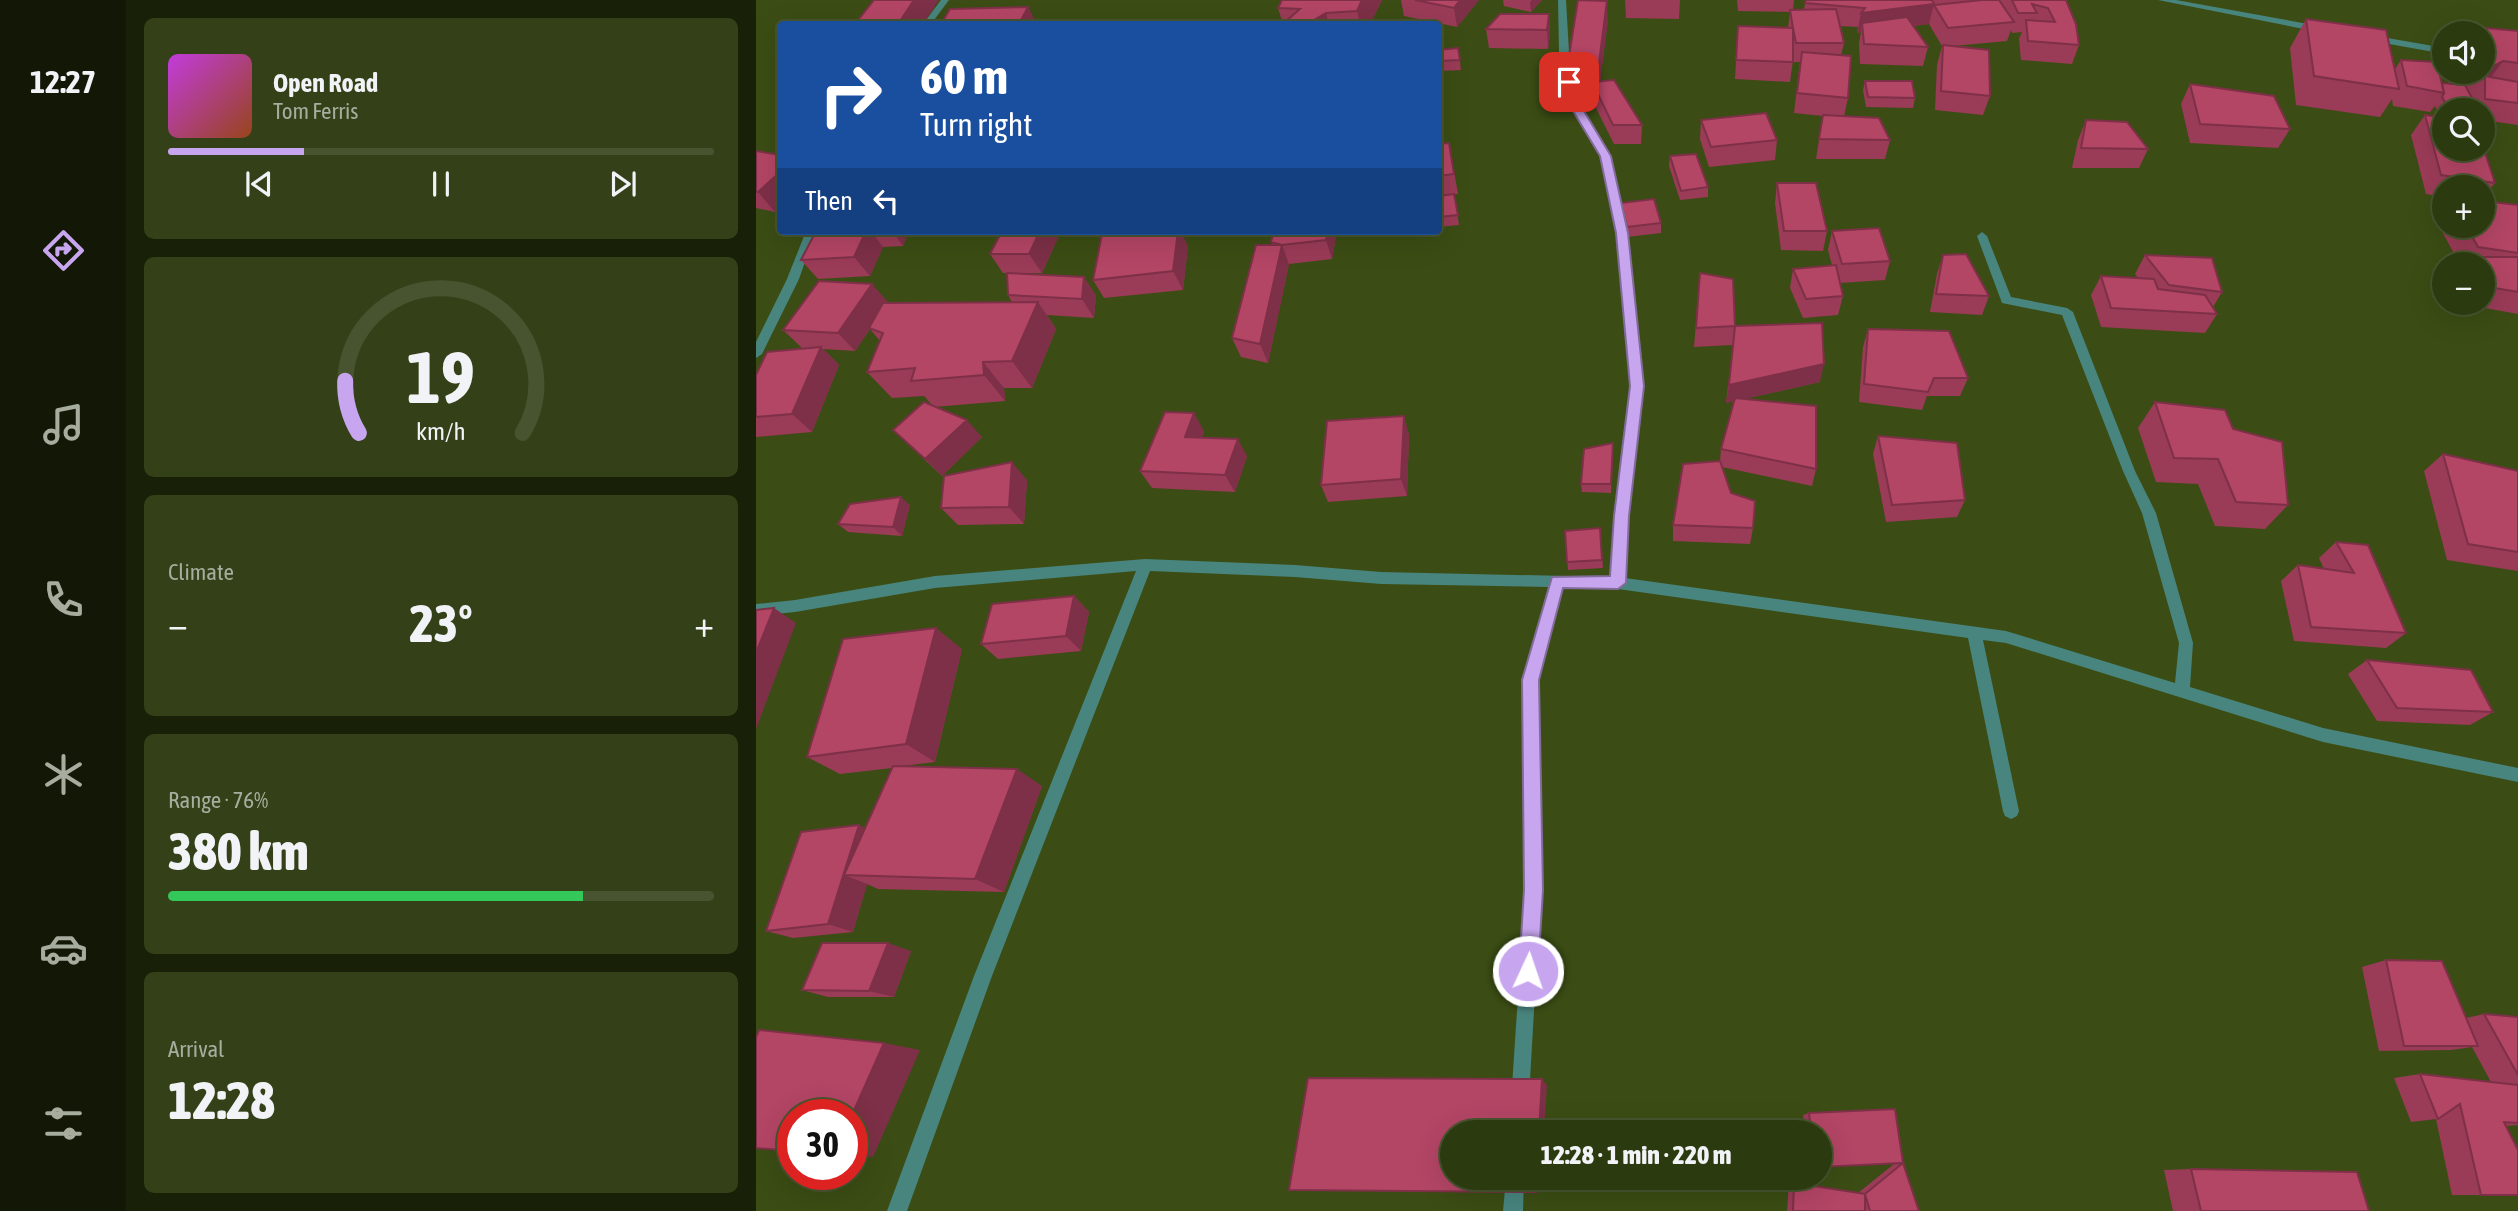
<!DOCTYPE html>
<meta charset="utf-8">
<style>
:root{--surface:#2c3a0f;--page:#344118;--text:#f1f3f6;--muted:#a6ad9e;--line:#48542f;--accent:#c8a6ef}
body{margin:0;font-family:"Asap Condensed",sans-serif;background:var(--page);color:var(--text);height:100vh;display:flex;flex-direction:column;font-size:26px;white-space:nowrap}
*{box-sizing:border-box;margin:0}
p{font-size:23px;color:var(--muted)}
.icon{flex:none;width:38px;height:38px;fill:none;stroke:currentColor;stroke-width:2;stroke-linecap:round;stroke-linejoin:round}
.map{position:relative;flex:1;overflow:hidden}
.drawer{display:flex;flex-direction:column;gap:18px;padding:18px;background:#182008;width:630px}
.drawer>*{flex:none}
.hud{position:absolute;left:21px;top:21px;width:665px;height:214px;border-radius:7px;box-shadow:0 7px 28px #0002,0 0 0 2px var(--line);background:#1a4fa0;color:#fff;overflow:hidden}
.tools{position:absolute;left:1676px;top:21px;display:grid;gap:14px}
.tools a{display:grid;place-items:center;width:63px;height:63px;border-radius:50%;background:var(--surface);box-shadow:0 7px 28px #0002,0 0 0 2px var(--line);font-size:35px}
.speed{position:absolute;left:21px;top:1099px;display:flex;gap:14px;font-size:35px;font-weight:700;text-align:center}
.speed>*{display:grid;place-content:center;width:91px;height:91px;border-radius:50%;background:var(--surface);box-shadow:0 7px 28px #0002,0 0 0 2px var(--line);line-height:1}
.speed .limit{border:10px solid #d22;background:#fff;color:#111}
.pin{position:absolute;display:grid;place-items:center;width:60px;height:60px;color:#fff;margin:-30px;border-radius:14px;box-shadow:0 4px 10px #0006}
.me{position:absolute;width:77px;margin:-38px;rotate:3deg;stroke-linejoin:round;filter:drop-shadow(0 0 5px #0008)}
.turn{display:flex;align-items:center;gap:24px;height:147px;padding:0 28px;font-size:32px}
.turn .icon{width:91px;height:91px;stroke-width:2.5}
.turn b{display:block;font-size:49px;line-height:60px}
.then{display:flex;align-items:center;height:66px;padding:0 28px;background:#0003;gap:14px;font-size:26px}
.big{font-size:52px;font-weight:800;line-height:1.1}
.drawer .widget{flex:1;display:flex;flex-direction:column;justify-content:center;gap:10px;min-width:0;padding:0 24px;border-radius:10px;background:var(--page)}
.drawer .dial{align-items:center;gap:0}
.dial svg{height:182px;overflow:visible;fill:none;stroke:var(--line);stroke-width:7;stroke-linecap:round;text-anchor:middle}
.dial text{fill:var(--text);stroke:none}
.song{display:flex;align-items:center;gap:21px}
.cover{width:84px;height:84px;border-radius:10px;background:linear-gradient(135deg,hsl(290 70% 55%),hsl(20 70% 35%))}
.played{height:7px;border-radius:4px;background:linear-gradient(90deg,var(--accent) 25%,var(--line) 25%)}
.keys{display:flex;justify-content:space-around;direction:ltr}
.heat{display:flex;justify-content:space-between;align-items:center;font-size:38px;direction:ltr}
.charge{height:10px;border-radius:5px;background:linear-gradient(90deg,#34c759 76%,var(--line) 0)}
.trip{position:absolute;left:684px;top:1120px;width:392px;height:70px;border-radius:35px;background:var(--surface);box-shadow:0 7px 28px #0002,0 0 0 2px var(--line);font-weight:800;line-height:70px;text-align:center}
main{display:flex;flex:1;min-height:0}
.menu{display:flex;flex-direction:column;width:126px;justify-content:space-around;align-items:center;background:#121706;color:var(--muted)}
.menu .icon{width:49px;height:49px}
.menu .active{color:var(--accent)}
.menu b{font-size:32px;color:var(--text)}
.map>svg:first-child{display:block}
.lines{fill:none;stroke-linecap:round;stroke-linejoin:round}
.street{fill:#48857e;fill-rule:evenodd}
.wall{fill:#9a3b57}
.shaded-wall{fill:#7d3047}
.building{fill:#b34565;stroke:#7d3047;stroke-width:2}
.route{fill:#c8a6ef;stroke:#826c9b;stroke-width:2}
</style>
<main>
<nav class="menu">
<b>12:27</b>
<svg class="icon active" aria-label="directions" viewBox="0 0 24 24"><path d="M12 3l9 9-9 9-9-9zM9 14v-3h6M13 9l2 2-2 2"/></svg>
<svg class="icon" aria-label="music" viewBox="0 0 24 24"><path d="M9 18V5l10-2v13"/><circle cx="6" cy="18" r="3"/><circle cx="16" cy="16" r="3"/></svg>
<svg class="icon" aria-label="phone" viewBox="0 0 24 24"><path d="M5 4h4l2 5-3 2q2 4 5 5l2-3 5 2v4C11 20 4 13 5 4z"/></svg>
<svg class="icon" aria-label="climate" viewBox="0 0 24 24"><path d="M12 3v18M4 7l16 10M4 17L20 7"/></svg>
<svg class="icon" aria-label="car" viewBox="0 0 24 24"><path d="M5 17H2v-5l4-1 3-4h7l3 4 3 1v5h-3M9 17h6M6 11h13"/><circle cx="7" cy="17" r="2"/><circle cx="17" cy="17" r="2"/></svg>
<svg class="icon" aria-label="filters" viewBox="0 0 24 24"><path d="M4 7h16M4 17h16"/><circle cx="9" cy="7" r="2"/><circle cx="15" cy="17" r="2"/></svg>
</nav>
<section class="drawer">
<div class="widget">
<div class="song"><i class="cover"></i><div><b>Open Road</b><p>Tom Ferris</p></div></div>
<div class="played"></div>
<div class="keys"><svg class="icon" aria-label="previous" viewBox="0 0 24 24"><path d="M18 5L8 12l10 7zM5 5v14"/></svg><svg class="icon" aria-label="pause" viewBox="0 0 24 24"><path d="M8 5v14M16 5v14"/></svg><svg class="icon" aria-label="next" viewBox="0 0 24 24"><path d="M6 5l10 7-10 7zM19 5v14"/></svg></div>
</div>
<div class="widget dial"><svg viewBox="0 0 100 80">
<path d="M14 69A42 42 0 1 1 86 69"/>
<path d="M14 69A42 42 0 0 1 8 46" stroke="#c8a6ef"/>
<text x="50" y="56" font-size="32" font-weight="700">19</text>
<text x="50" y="72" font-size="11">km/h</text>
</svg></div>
<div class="widget"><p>Climate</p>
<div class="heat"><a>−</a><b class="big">23°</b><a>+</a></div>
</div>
<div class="widget"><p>Range · 76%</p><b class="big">380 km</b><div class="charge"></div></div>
<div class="widget"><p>Arrival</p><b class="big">12:28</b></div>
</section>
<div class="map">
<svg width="1762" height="1211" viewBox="0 0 1762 1211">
<rect width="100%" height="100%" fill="#3b4d14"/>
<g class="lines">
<path class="street" d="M185 0H193L175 24H167Z
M802 0H810L813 52 818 82 825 106 854 156 871 233 887 386 873 516 869 578 1250 631 1419 683 1423 643 1386 513 1367 471 1306 315 1246 303 1221 236 1226 232 1231 236 1255 297 1311 308 1317 312 1379 471 1400 513 1437 643 1434 687 1567 728 1762 768V782L1567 742 1250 643 1227 640 1263 811 1261 816 1255 819 1249 816 1247 811 1212 638 862 589 806 588 782 679 785 890 771 1132H753L769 890 768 679 792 587 625 584 539 577 394 571 236 976 151 1211H131L218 976 380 571 179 588 39 612 0 616V604L39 600 179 576 389 559 539 565 625 572 855 577 859 516 875 386 861 233 844 156 815 106 808 82 803 52Z
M1402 0H1420L1563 26 1568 29 1563 32Z
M1614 35 1689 48V54L1611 40V36Z
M50 231H60L43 279 6 354 0 358V342L31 279Z
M750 1178H768L767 1211H747Z"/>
</g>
<path class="wall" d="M626 0 614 24H527L522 8Z
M645 0H723L701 27 648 16Z
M747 0H786L775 12 748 6Z
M869 0H924L923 19 870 18Z
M981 0H1038L1037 10 1048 9 1050 0H1310L1323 45 1316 64 1265 60 1263 39 1266 32 1256 33 1255 30 1251 41 1197 46 1234 96 1227 115 1179 110 1181 65 1186 46 1173 24 1177 10 1173 24 1157 26 1172 47 1167 66 1104 64 1103 43 1105 32 1101 33 1102 27 1084 26 1088 43 1085 55 1092 98 1088 116 1134 140 1129 159H1060L1067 116 1038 113 1044 62H1038L1037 60 1034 82 979 79 982 26 1032 28 1034 12 982 11Z
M793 14 794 34 792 49 733 48 730 29Z
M1550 19 1639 69 1645 60 1686 83H1692L1691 72H1727V33H1704L1709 26 1762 31V125L1727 120V110H1689V117L1684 116 1679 106 1674 112 1637 106 1636 99 1624 117 1540 105 1534 48Z
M852 20 844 82 886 125 885 144H858L837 102 836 82H838H813L812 62Z
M702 48 705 70 683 71 686 108H682V50Z
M1109 81 1159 98 1157 108 1110 107 1107 90Z
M1434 84 1534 129 1522 148 1434 143 1425 104Z
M1669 115 1739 183 1727 196V187H1689V197L1670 194 1655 135Z
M945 120 1021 140 1019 160 953 167 944 139Z
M1330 120 1392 149 1383 168H1316L1322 140Z
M693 143 702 194H698L703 225 682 227V144Z
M0 151 24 155V207L19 212 0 208Z
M914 156 952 187V197L924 200 913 166Z
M1021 183 1071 231 1067 251 1025 250 1019 203Z
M865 203 905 223V233L871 237 866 212Z
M1689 204V226H1727L1762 205V314L1701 303H1727V264H1691L1697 257H1700L1678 217Z
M60 231H153L147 246 127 247 114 276 62 279 45 260Z
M305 231 286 273H247L234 254Z
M1076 231 1134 261 1129 280 1084 283 1087 296 1082 315 1047 318 1034 288 1037 269 1076 265 1072 250Z
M580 236 576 259 533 264 512 363 485 357 476 338 517 245 515 242Z
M432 246 427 290 348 298 337 280Z
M1187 255 1233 296 1226 315 1174 312 1181 274Z
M1389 255 1466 292 1457 307 1461 314 1449 333 1345 327 1335 295 1345 276 1382 278 1379 274Z
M1689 266V296L1680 276Z
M944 273 979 326 1064 382 988 399 1060 469 1056 486 966 467 975 493 997 528 994 544 917 541V525L964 461 965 449 978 401 970 403 977 345 938 347Z
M252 295H340L338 318 291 315 300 329 276 388H248L249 401 178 407 226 437 186 476 137 430 178 407 168 396 136 398 111 372 124 341 114 329 99 351 67 349 83 365 56 432 0 437V375L51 348H46L27 330 132 302H256Z
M1112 329 1212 378 1204 396H1171L1166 410 1103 402 1107 347Z
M1399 402 1477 429 1532 505 1509 529 1459 526 1442 484 1400 482 1382 428Z
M448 431 446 437 491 456 479 492 396 488 384 471Z
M653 434 651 496 572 502 565 485Z
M1122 436 1209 500 1201 517 1130 522 1117 454Z
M857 451 855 493 826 492 825 484Z
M1687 454 1762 471V571L1691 560 1668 471Z
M271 480 268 524 202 525 185 508Z
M154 505 146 536 92 532 82 524Z
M844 528 847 568 812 570 809 531Z
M1580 542 1650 633 1630 648 1538 641 1525 581 1542 565 1568 569 1563 558Z
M318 596 333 612 325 651 242 659 225 644Z
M206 649 179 762 146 766 286 786 248 892 122 889 111 884 97 932 37 938 10 931 109 828 136 768 84 774 51 757Z
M1611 660 1737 712 1714 725 1621 721 1592 674Z
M155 951 138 997H72L46 990Z
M1630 960 1710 1018 1728 1014 1762 1017V1125L1750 1126 1762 1195H1696L1680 1119 1655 1122 1638 1078 1664 1074 1735 1082 1716 1047 1695 1050 1623 1051 1606 967Z
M1053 1113 1147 1163 1163 1211H1031L1033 1183H1038L1102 1193 1138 1164 1064 1132H1049L1047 1115Z
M1435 1169 1613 1211H1417L1408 1170Z"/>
<path class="shaded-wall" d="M158 0H183L167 24H142Z
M606 0H626L614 24H604L601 11Z
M704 0H723L701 27 698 8Z
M776 0H786L775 12 774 2Z
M851 1 852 20 844 82 843 63Z
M1178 4 1173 24 1107 32 1106 23 1105 32 1101 33 1105 13Z
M272 7 281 24H263Z
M570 13 573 24H559L558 20Z
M793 14 794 34 792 49 791 30Z
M1747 61 1729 85V76L1736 67Z
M682 69 686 108 683 89Z
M24 172V207L19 212 2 192Z
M110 231H115L127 247 114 276 98 257Z
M136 231H153L147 246Z
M284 231H305L286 273 273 254Z
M422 231H425L432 246 427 290 417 271Z
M571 231H578L580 236 576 259 570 240Z
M526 245 533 264 512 363 504 344Z
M328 277 340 295 338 318 326 299Z
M116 284 132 302 99 351 82 333Z
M282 302 300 329 276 388 256 361Z
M65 347 83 365 56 432 36 414Z
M227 362 248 388 249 401 228 375Z
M1068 364 1064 382 970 403 973 385Z
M438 413 448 431 439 454 429 437Z
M648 416 653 434 651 496 645 479Z
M211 420 226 437 186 476 169 459Z
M482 439 491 456 479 492 469 475Z
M256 462 271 480 268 524 253 507Z
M145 497 154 505 146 536 137 527Z
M318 596 333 612 325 651 310 636Z
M18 608 40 623 0 729V653Z
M180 628 206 649 179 762 150 744Z
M261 769 286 786 248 892 219 879Z
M103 825 125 836 88 875 111 884 97 932 72 924Z
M132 943 155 951 138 997 113 991Z
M128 1043 164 1050 117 1157 96 1156V1115Z
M786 1079 791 1085 788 1132H783Z
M781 1178H786L785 1191 780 1192Z"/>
<path class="building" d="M118 0H158L142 24H99Z
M526 0H606L601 11 570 13 558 20 529 22 544 9 522 8Z
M659 0H704L698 8Z
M822 0 851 1 843 63 812 62Z
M1050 0H1176L1178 4 1105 13 1109 8 1049 3Z
M1226 0H1243L1258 22 1192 28 1178 5Z
M1256 0H1310L1320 24 1323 45 1272 41 1270 20 1299 22 1292 8 1276 4 1281 13H1262Z
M272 7 263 24H185L194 9Z
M1080 9 1088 43H1040L1037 28V62L980 60 982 26 1037 28 1034 10Z
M744 14H793L791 30 730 29Z
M1151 17 1172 47 1108 44 1106 23Z
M1550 19 1630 30 1643 89 1558 76Z
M1709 26 1762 31V63L1747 61 1736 67 1727 64V33H1710Z
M1187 45 1233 50 1234 96 1185 91Z
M702 48 704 60 682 61V50Z
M1046 52 1095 56 1092 98 1041 93Z
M1645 60 1681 62 1688 93 1651 86Z
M1729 76 1762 82V103L1729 99Z
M858 80 886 125H857L836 82Z
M1109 81H1156L1159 98 1112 97Z
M1686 83 1709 85 1722 109 1692 107 1686 97 1688 93Z
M1434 84 1518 96 1534 129 1444 124Z
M1010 113 1021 140 955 147 945 120Z
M1067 115 1123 118 1134 140 1063 139Z
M1669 115 1689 118V149H1727V146L1739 183 1685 175Z
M1330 120 1371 122 1392 149 1325 148Z
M693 143 698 174 682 176V144Z
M0 151 24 155V172L2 192H0Z
M940 154 952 187 925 191 914 156Z
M1021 183H1060L1071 231H1028Z
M698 194 702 215 682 217V196Z
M898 199 905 223 871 227 865 203Z
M1727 201 1762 205V253L1722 247 1710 226H1727Z
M1123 228 1134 261 1086 264 1076 231Z
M60 231H110L98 257 45 260Z
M246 231H284L273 254H234Z
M380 231H422L417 271 337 280 346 234Z
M518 231H571L570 240 526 245 504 344 476 338 500 245H526L515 242Z
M1210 254 1233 296 1180 294 1187 255Z
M1389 255 1456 258 1466 292 1413 285Z
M1697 257H1762V292L1727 286V264H1700Z
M1080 265 1087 296 1050 299 1037 269Z
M251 273 328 277 326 299 252 295Z
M944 273 977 279 979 326 1066 323 1068 364 973 385 979 326 940 328Z
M1345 276 1398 279 1402 289 1449 295 1461 314 1355 308Z
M63 281 116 284 82 333 27 330Z
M282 302 256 361 227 362 228 375 155 381 159 368 111 372 127 333 113 328 127 303Z
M1112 329 1193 331 1212 378H1178L1172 392 1108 384Z
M65 347 36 414 0 417V375L11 352Z
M979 398 1060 406V469L965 449Z
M168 402 211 420 169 459 137 430Z
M1399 402 1469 410 1477 429 1526 442 1532 505 1480 502 1462 459 1418 458Z
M409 412 438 413 429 437 482 439 469 475 384 471Z
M648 416 645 479 565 485 571 421Z
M1122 436 1201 443 1209 500 1136 505Z
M857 443 855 484H825L828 449Z
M1687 454 1762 471V552L1712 544Z
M964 461 975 493 999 501 997 528 917 525 927 464Z
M256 462 253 507 185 508 188 476Z
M145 497 137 527 82 524 94 504Z
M844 528 846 560 811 562 809 531Z
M1580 542 1612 545 1650 633 1555 627 1542 565 1598 573Z
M318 596 310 636 225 644 236 604Z
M18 608 0 653V610Z
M180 628 150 744 51 757 87 639Z
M1611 660 1715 670 1737 712 1641 708Z
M137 766 261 769 219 879 88 875Z
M103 825 72 924 10 931 45 832Z
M66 943H132L113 991 46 990Z
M1630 960 1686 961 1722 1046H1648Z
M1728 1014 1762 1017V1075Z
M3 1030 128 1043 96 1115H37V1151L0 1148V1037Z
M1664 1074 1762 1085V1123L1748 1122 1762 1150V1195H1725L1704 1104 1682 1119Z
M552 1078 786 1079 783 1132H696V1178H781L780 1192 533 1190Z
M1139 1109 1147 1163 1163 1211H1114L1109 1194V1211H1037L1038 1183 1109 1194 1147 1163 1064 1167V1132H1055L1053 1113Z
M1435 1169 1601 1172 1613 1211H1445Z"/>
<path class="route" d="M813 78 818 82 825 106 855 156 872 233 888 386 873 516 870 583 862 589 807 588 783 680 787 890 782 971 779 978 772 981 765 978 763 971 768 890 766 680 796 577 854 576 858 516 874 386 860 233 844 156 814 106 808 82Z"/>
</svg>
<div class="tools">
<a><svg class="icon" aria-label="sound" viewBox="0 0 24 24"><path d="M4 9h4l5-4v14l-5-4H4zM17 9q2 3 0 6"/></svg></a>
<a><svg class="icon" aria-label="search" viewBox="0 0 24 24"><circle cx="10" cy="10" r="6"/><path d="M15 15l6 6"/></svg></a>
<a>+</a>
<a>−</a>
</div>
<div class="speed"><div class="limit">30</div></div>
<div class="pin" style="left:813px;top:82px;background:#d93025"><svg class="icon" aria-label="arrive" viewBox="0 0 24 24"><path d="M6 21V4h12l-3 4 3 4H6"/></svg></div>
<svg class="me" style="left:772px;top:971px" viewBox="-20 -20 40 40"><circle r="17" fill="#c8a6ef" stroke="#fff" stroke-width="3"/><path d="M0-11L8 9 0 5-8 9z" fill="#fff"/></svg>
<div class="trip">12:28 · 1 min · 220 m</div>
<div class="hud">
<div class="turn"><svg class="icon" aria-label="right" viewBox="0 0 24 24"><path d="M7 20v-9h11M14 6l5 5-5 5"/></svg><div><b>60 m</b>Turn right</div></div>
<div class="then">Then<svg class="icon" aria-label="left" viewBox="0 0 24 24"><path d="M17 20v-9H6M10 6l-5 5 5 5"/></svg></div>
</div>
</div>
</main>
